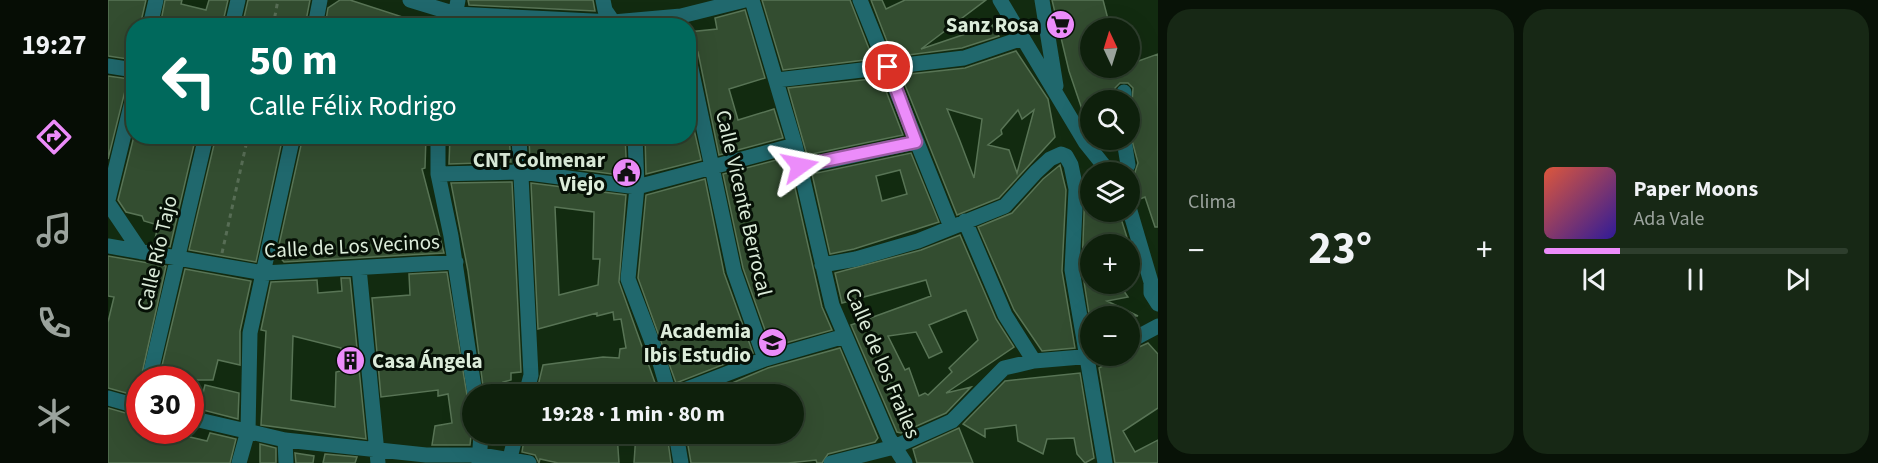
<!DOCTYPE html>
<html lang="es">
<meta charset="utf-8">
<style>
:root{--surface:#0e200c;--page:#172815;--text:#f1f3f6;--muted:#9ba39d;--line:#2e3e2d;--accent:#ec8cfa}
body{margin:0;font-family:"Source Sans 3",sans-serif;background:var(--page);color:var(--text);height:100vh;display:flex;flex-direction:column;font-size:22px;white-space:nowrap}
*{box-sizing:border-box;margin:0}
p{font-size:20px;color:var(--muted)}
.icon{flex:none;width:33px;height:33px;fill:none;stroke:currentColor;stroke-width:2;stroke-linecap:round;stroke-linejoin:round}
.map{position:relative;flex:1;overflow:hidden}
.panel{display:flex;flex-direction:column;gap:9px;padding:9px;background:#081207;width:720px}
.panel>*{flex:none}
.guide{position:absolute;left:18px;top:18px;width:570px;height:126px;border-radius:24px;box-shadow:0 6px 24px #0002,0 0 0 2px var(--line);background:#00695c;color:#fff;overflow:hidden}
.needle{width:39px;rotate:356deg}
.tools{position:absolute;left:972px;top:18px;display:grid;gap:12px}
.tools a{display:grid;place-items:center;width:60px;height:60px;border-radius:50%;background:var(--surface);box-shadow:0 6px 24px #0002,0 0 0 2px var(--line);font-size:30px}
.speed{position:absolute;left:18px;top:366px;display:flex;gap:12px;font-size:30px;font-weight:700;text-align:center}
.speed>*{display:grid;place-content:center;width:78px;height:78px;border-radius:50%;background:var(--surface);box-shadow:0 6px 24px #0002,0 0 0 2px var(--line);line-height:1}
.speed .limit{border:9px solid #d22;background:#fff;color:#111}
.pin{position:absolute;display:grid;place-items:center;width:51px;height:51px;color:#fff;margin:-26px;border:3px solid #fff;border-radius:50%;box-shadow:0 2px 6px #0007}
.me{position:absolute;width:66px;margin:-33px;rotate:78deg;stroke-linejoin:round;filter:drop-shadow(0 0 4px #0008)}
.turn{display:flex;align-items:center;gap:21px;height:126px;padding:0 24px;font-size:27px}
.turn .icon{width:78px;height:78px;stroke-width:2.5}
.turn b{display:block;font-size:42px;line-height:51px}
.big{font-size:45px;font-weight:700;line-height:1.1}
.panel .widget{flex:1;display:flex;flex-direction:column;justify-content:center;gap:9px;min-width:0;padding:0 21px;border-radius:24px;background:var(--page)}
.song{display:flex;align-items:center;gap:18px}
.cover{width:72px;height:72px;border-radius:9px;background:linear-gradient(135deg,hsl(10 70% 55%),hsl(250 70% 35%))}
.played{height:6px;border-radius:3px;background:linear-gradient(90deg,var(--accent) 25%,var(--line) 25%)}
.keys{display:flex;justify-content:space-around;direction:ltr}
.heat{display:flex;justify-content:space-between;align-items:center;font-size:33px;direction:ltr}
.panel .tiles{flex:1;display:grid;gap:9px;grid-template-columns:repeat(2,1fr)}
.trip{position:absolute;left:354px;top:384px;width:342px;height:60px;border-radius:30px;background:var(--surface);box-shadow:0 6px 24px #0002,0 0 0 2px var(--line);font-weight:700;line-height:60px;text-align:center}
main{display:flex;flex:1;min-height:0}
.menu{display:flex;flex-direction:column;width:108px;justify-content:space-around;align-items:center;background:#060d05;color:var(--muted)}
.menu .icon{width:42px;height:42px}
.menu .active{color:var(--accent)}
.menu b{font-size:27px;color:var(--text)}
.map>svg:first-child{display:block}
.building{fill:#334d30;stroke:#587455;stroke-width:1.5;fill-rule:evenodd}
.lines{fill:none;stroke-linecap:round;stroke-linejoin:round}
.path{stroke:#576d55;stroke-width:3;stroke-dasharray:4.5 4.5;stroke-linecap:butt}
.minor{stroke:#20686d;stroke-width:15}
.route-casing{stroke:#995ba2;stroke-width:15}
.route{stroke:#ec8cfa;stroke-width:10}
.labels{text-anchor:middle;stroke-width:6;stroke-linejoin:round;paint-order:stroke}
.poi-label{font-size:21px;font-weight:bold;fill:#dcecda;stroke:#061006;text-anchor:end}
.street-label{font-size:21px;fill:#dcecda;stroke:#061006}
</style>
<main>
<nav class="menu">
<b>19:27</b>
<svg class="icon active" aria-label="directions" viewBox="0 0 24 24"><path d="M12 3l9 9-9 9-9-9zM9 14v-3h6M13 9l2 2-2 2"/></svg>
<svg class="icon" aria-label="music" viewBox="0 0 24 24"><path d="M9 18V5l10-2v13"/><circle cx="6" cy="18" r="3"/><circle cx="16" cy="16" r="3"/></svg>
<svg class="icon" aria-label="phone" viewBox="0 0 24 24"><path d="M5 4h4l2 5-3 2q2 4 5 5l2-3 5 2v4C11 20 4 13 5 4z"/></svg>
<svg class="icon" aria-label="climate" viewBox="0 0 24 24"><path d="M12 3v18M4 7l16 10M4 17L20 7"/></svg>
</nav>
<div class="map">
<svg width="1050" height="463" viewBox="0 0 1050 463">
<rect width="100%" height="100%" fill="#122b10"/>
<path class="building" d="M0 0H38L32 26H26V60L0 56Z
M57 0H74L73 4 98 10 101 0H120L114 26H52Z
M140 0H202L197 26H134Z
M232 0H242L313 23V26H217L220 8Z
M360 0H485L487 11 361 5Z
M654 0H742L765 59 675 70Z
M763 0H774L778 9 797 0H878L813 49 884 25 891 36 854 48 785 57Z
M944 0H995L1001 23 982 28V68H1022V64L1050 54V227H1047L1037 197 1032 199 1027 172 1030 163 1022 133 1025 88 1020 83H1012L1007 88 1006 100H982L981 130 961 71Z
M637 10 657 78 621 89 630 120 666 109 675 138 611 155 590 52 580 45V32L609 29 607 18Z
M908 51 940 99 947 137 891 198 849 215 793 75 857 68ZM839 109 874 119 866 178 852 141ZM910 110 914 119 926 110 909 173 901 150 880 145 894 134 893 130Z
M0 76 22 79 17 91 0 159Z
M773 78 795 135 699 155 680 88Z
M580 103 593 160 538 174 537 136H580Z
M26 136H88L62 247 46 244 50 225 36 221 34 216 18 212 10 200Z
M108 136H175L148 262 81 250Z
M195 136H318L317 168 314 169 336 253 176 262 169 254Z
M342 136H401L403 162 341 164Z
M421 136H517L519 176 422 163Z
M803 153 831 222 746 249 722 254 704 174ZM792 170 799 194 774 201 768 176Z
M680 157 714 307 724 330 663 347 635 268 615 174Z
M952 165 958 190 954 271 967 348 934 351 906 310 870 227 904 213 935 179Z
M597 179 616 273 645 353 568 383 530 278 538 195Z
M404 182 413 372 403 373V380L395 382 397 394H376L360 271 343 183Z
M423 183 518 195 511 282 551 394H534L506 384V394H428L435 365 495 357 511 358 512 349 518 348 513 319 506 320 505 312 489 316V313L430 329ZM447 207 486 212 485 259H492L490 285 451 295Z
M982 185V212H1011L1021 244H982V284H1011L1020 297 999 301 1030 316H982V320L974 269 977 186Z
M852 235 888 319 906 347 838 393 863 387 838 413 793 433 789 432 743 325 823 296 818 280 734 303 727 273 813 250ZM858 310 870 340 841 368 844 372 820 395 817 393 811 396 801 368 797 370 780 336 808 332 821 358 834 352 821 325Z
M0 256 58 266 29 396 0 388V322L6 297 0 296Z
M77 269 143 281 132 331V365L110 360 105 380H58L59 376 52 374Z
M339 272 364 426 362 445H324L327 426 344 423 340 394 330 396V390L273 397 264 298 302 295 301 274Z
M233 278H242L258 439 153 425 158 331 153 330 163 282 209 280 210 293 234 291ZM185 336 233 348V371L228 372 227 407 183 400Z
M1040 343 1050 354V408L1015 431 1027 452 1050 440V463H1007L991 368 1013 356H1022V351Z
M732 348 770 438 767 442 720 454 714 463H709L708 460 680 463H583L578 434H686V394H598L660 368Z
M972 373 986 458 977 463 969 454 966 438 939 439 935 454 910 441 908 425 877 429V437L855 424 897 381Z
M97 385 131 393 130 419 91 409Z
M0 408 32 417V430H66L65 433 99 441 102 433 128 439 122 463H0Z
M851 428 865 463H809L805 449Z
M417 434H509L511 463H450L432 459 431 463 427 455 414 452Z
M528 434H559L563 463H526Z
M152 444 168 448V463H152Z
M187 453 206 456 205 463H188Z
M217 454 249 457 247 463H215Z"/>
<g class="lines">
<path class="path" d="M165 26 170 0
M114 253 140 136"/>
<path class="minor" d="M302 0 348 14 505 22 573 16 637 0
M495 0 497 10 508 26
M644 0 687 145 724 305 781 438 797 463
M752 0 843 227
M892 0 977 142 1001 172
M934 0 948 86
M42 26 48 0
M124 26 130 0
M207 26 212 0
M345 26 350 0
M580 54 626 271 657 359
M0 66 26 70
M669 80 856 58 915 38
M1016 92V100
M330 136V174L343 236 367 394
M411 136 423 375 418 394
M527 136 529 187 520 279 552 363 561 394
M692 167 808 142
M1015 172 1020 165 1016 140
M330 174 413 172 529 187 687 145
M0 200 26 93
M0 203 33 252
M1022 211 1043 282V293L1050 304
M857 221 897 315 926 361
M0 246 156 273 348 262
M714 265 748 259 810 241 897 206 928 172 942 159 953 154 958 156 963 165 968 189 964 270 997 463
M251 268 270 463
M1022 341 1050 326
M41 380 98 136
M566 394 657 359 737 336
M0 398 32 407
M82 418 177 440 318 455H373L421 463
M568 434 573 463
M177 440 178 463
M402 458 408 434
M131 463 140 431 142 333 185 136
M371 463 373 434
M723 463 786 447 844 421 896 368 926 361 985 356"/>
</g>
<g class="lines">
<defs>
<path id="route" d="M692 166 808 142 780 67"/>
</defs>
<use href="#route" class="route-casing"/>
<use href="#route" class="route"/>
</g>
<defs>
<symbol id="supermarket-disc" viewBox="-11 -11 22 22"><circle r="9.5" fill="#ec8cfa" stroke="#061006"/><path d="M-6-5.5h2.5l.6 2H6L4.5 2H-2.5L-4.4-4H-6ZM-1.5 3.2a1.3 1.3 0 1 0 .1 0ZM3 3.2a1.3 1.3 0 1 0 .1 0Z" fill="#111"/></symbol>
<symbol id="civic-disc" viewBox="-11 -11 22 22"><circle r="9.5" fill="#ec8cfa" stroke="#061006"/><path d="M-.6-6.5H3V-4.5H.6V-3L4-1V1h2V6H-6V1h2V-1L-.6-3ZM-1.2 2.5V6h2.4V2.5Z" fill="#111"/></symbol>
<symbol id="school-disc" viewBox="-11 -11 22 22"><circle r="9.5" fill="#ec8cfa" stroke="#061006"/><path d="M0-5L7-2L0 1L-7-2ZM-4 1L0 2.5L4 1V4Q0 6-4 4Z" fill="#111"/></symbol>
<symbol id="building-disc" viewBox="-11 -11 22 22"><circle r="9.5" fill="#ec8cfa" stroke="#061006"/><path d="M-4-6H4V6H1V3H-1V6H-4ZM-2.5-4.3h1.7v1.8h-1.7ZM.8-4.3h1.7v1.8H.8ZM-2.5-1h1.7V.8h-1.7ZM.8-1h1.7V.8H.8Z" fill="#111"/></symbol>
</defs>
<g fill-rule="evenodd">
<use href="#supermarket-disc" x="936" y="8" width="33" height="33"/>
<use href="#civic-disc" x="502" y="156" width="33" height="33"/>
<use href="#school-disc" x="648" y="326" width="33" height="33"/>
<use href="#building-disc" x="226" y="344" width="33" height="33"/>
</g>
<g class="labels">
<g class="poi-label">
<text x="931" y="32">Sanz Rosa</text>
<text x="497" y="167">CNT Colmenar<tspan x="497" dy="24">Viejo</tspan></text>
<text x="643" y="338">Academia<tspan x="643" dy="24">Ibis Estudio</tspan></text>
<text x="264" y="368" text-anchor="start">Casa Ángela</text>
</g>
<g class="street-label">
<text transform="translate(636 203) rotate(77)" y="7">Calle Vicente Berrocal</text>
<text transform="translate(244 246) rotate(-3)" y="7">Calle de Los Vecinos</text>
<text transform="translate(49 253) rotate(-77)" y="7">Calle Río Tajo</text>
<text transform="translate(775 363) rotate(67)" y="7">Calle de los Frailes</text>
</g>
</g>
</svg>
<div class="tools">
<a><svg class="needle" viewBox="-14 -14 28 28"><path d="M0-13l5 13h-10z" fill="#e53935"/><path d="M0 13l5-13h-10z" fill="#9ba39d"/></svg></a>
<a><svg class="icon" aria-label="search" viewBox="0 0 24 24"><circle cx="10" cy="10" r="6"/><path d="M15 15l6 6"/></svg></a>
<a><svg class="icon" aria-label="layers" viewBox="0 0 24 24"><path d="M12 4l9 5-9 5-9-5zM3 14l9 5 9-5"/></svg></a>
<a>+</a>
<a>−</a>
</div>
<div class="speed"><div class="limit">30</div></div>
<div class="pin" style="left:780px;top:67px;background:#d93025"><svg class="icon" aria-label="arrive" viewBox="0 0 24 24"><path d="M6 21V4h12l-3 4 3 4H6"/></svg></div>
<svg class="me" style="left:692px;top:166px" viewBox="-20 -20 40 40"><path d="M0-17L14 15 0 8-14 15z" fill="#ec8cfa" stroke="#fff" stroke-width="4"/></svg>
<div class="trip">19:28 · 1 min · 80 m</div>
<div class="guide">
<div class="turn"><svg class="icon" aria-label="left" viewBox="0 0 24 24"><path d="M17 20v-9H6M10 6l-5 5 5 5"/></svg><div><b>50 m</b>Calle Félix Rodrigo</div></div>
</div>
</div>
<section class="panel">
<div class="tiles">
<div class="widget"><p>Clima</p>
<div class="heat"><a>−</a><b class="big">23°</b><a>+</a></div>
</div>
<div class="widget">
<div class="song"><i class="cover"></i><div><b>Paper Moons</b><p>Ada Vale</p></div></div>
<div class="played"></div>
<div class="keys"><svg class="icon" aria-label="previous" viewBox="0 0 24 24"><path d="M18 5L8 12l10 7zM5 5v14"/></svg><svg class="icon" aria-label="pause" viewBox="0 0 24 24"><path d="M8 5v14M16 5v14"/></svg><svg class="icon" aria-label="next" viewBox="0 0 24 24"><path d="M6 5l10 7-10 7zM19 5v14"/></svg></div>
</div>
</div>
</section>
</main>
